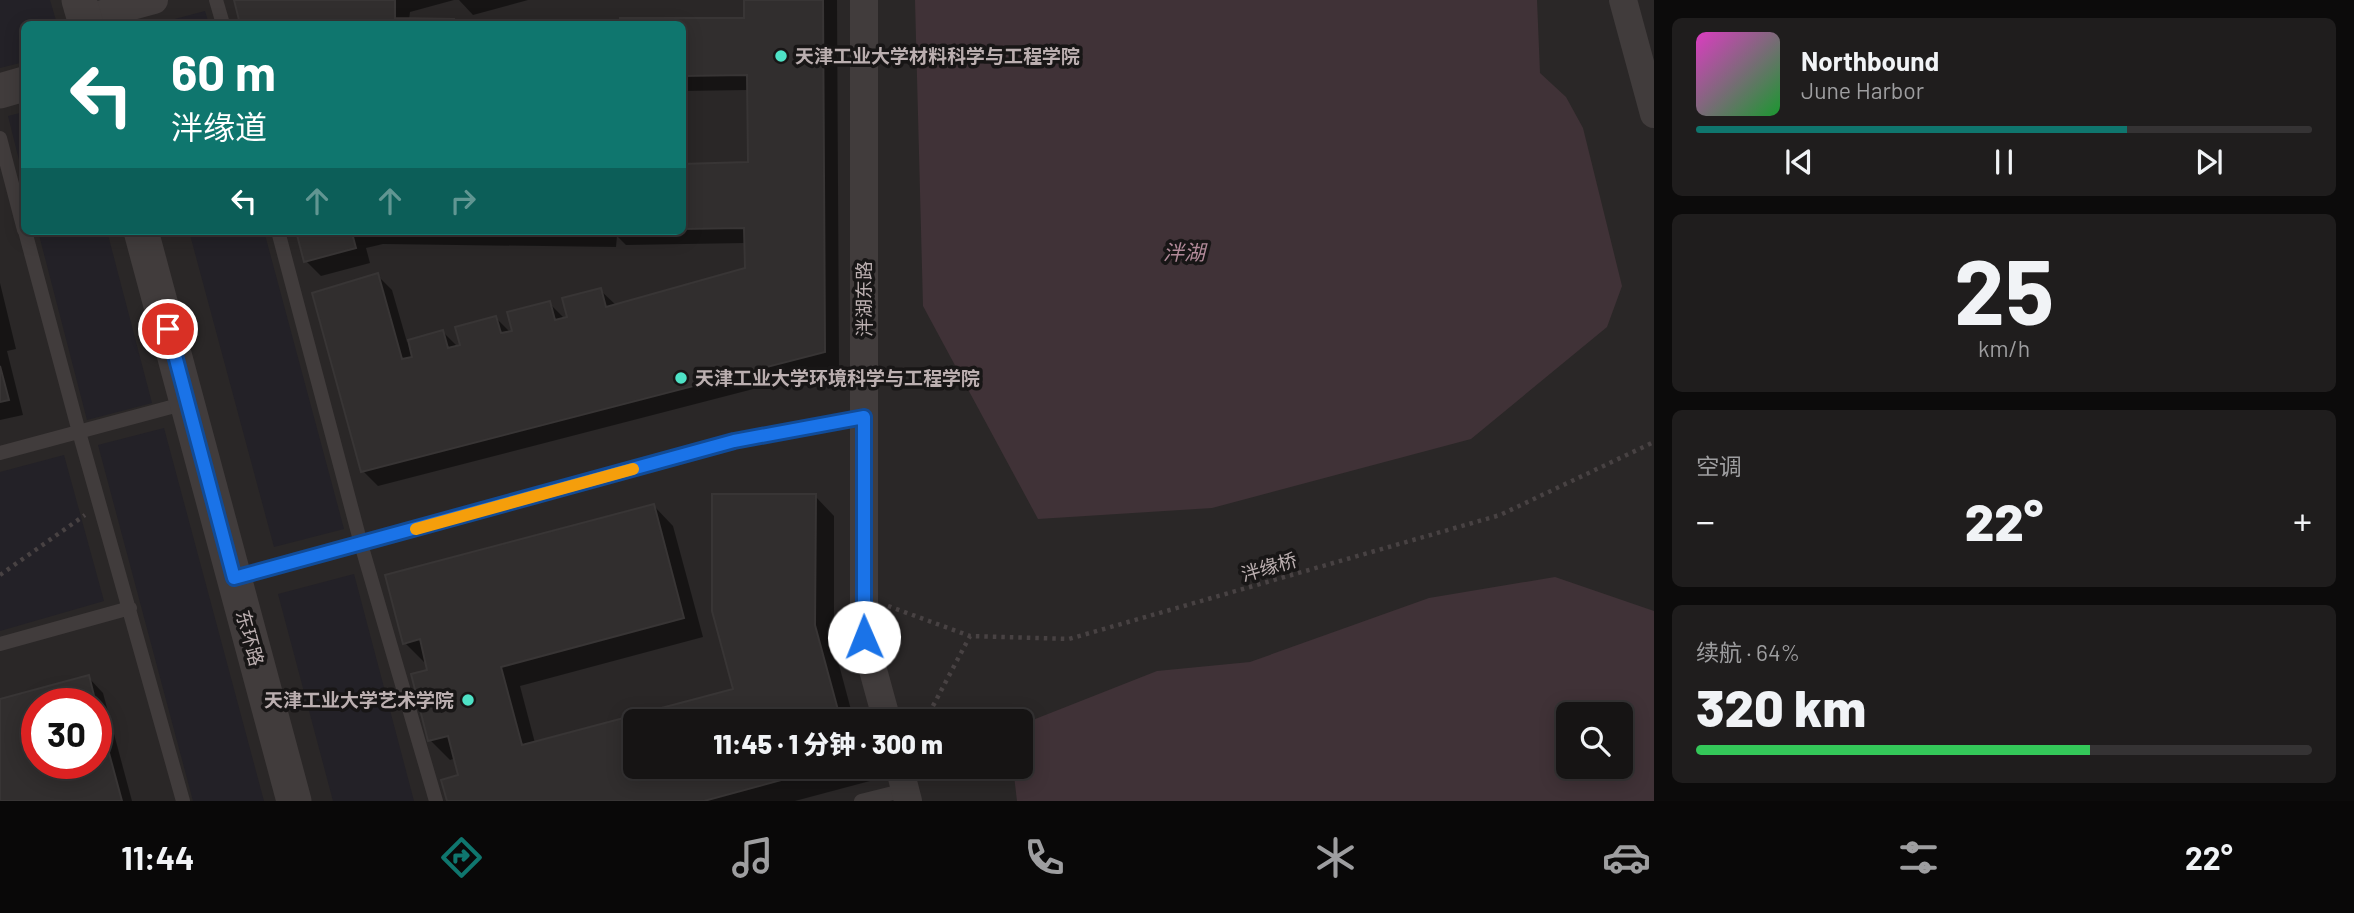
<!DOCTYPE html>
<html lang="zh">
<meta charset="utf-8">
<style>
:root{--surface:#161414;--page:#1f1d1d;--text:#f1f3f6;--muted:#9e9ea0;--line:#353334;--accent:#0f766e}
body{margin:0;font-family:Barlow,"Noto Sans SC",sans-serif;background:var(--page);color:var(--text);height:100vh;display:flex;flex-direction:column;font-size:26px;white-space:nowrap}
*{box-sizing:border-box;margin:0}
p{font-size:23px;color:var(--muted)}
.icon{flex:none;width:38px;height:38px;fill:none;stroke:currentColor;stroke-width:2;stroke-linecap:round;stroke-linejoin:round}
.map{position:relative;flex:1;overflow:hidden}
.side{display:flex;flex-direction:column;gap:18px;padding:18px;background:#0c0b0b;width:700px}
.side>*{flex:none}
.top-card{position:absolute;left:21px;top:21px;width:665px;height:214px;border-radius:10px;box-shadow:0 4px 18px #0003,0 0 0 2px var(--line);background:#0f766e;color:#fff;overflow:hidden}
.buttons{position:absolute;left:1556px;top:702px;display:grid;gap:14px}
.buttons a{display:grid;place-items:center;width:77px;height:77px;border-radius:10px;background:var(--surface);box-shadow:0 4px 18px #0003,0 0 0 2px var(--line);font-size:35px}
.speed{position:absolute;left:21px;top:688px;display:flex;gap:14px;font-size:35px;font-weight:700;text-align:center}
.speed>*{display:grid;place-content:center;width:91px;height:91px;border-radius:50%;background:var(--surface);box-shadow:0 4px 18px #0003,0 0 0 2px var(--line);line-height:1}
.speed .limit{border:10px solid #d22;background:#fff;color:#111}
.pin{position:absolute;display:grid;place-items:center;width:60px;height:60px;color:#fff;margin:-30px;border:4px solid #fff;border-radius:50%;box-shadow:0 2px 7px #0007}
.me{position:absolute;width:77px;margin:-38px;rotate:359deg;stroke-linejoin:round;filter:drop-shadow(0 0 5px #0008)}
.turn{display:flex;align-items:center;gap:24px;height:147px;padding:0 35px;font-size:32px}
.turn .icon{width:91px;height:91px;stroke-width:2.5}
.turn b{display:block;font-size:49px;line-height:60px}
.lanes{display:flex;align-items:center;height:66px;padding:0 35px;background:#0003;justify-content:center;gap:35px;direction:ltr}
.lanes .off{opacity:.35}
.big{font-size:52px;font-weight:800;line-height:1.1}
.side .card{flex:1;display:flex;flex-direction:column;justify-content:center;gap:10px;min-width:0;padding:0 24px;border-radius:10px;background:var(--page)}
.side .dial{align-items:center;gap:0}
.dial b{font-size:91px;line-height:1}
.song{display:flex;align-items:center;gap:21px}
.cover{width:84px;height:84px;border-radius:10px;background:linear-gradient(135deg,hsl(310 70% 55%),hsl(130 70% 35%))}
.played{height:7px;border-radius:4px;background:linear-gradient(90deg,var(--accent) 70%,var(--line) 70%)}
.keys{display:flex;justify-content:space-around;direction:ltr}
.heat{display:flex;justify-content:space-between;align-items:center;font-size:38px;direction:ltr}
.charge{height:10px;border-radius:5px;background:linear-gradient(90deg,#34c759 64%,var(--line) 0)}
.trip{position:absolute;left:623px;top:709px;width:410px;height:70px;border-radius:10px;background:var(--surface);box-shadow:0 4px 18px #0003,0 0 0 2px var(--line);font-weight:800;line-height:70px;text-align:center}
.menu{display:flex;height:112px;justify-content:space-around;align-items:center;background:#090808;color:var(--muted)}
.menu .icon{width:49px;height:49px}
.menu .current{color:var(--accent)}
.menu b{font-size:32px;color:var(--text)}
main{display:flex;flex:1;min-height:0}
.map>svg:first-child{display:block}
.built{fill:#2a2727;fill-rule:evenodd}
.green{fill:#232127}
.water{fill:#403237;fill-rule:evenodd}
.shadow{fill:#0007;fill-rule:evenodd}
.building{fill:#312e2e;stroke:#383535;stroke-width:2}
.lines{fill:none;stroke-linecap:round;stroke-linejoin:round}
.path{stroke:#484243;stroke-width:4.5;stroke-dasharray:3.5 5;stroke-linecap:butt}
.service{stroke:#413c3c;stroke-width:14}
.minor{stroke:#413c3c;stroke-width:28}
.tertiary{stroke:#413c3c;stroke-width:35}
.route-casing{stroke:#114b97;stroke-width:18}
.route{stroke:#1a73e8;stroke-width:12}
.slow{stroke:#f59e0b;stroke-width:12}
.poi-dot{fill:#4ee2c6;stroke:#181616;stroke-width:2.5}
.labels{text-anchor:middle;stroke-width:7;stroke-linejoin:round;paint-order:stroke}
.poi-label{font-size:19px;font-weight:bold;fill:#bbafb0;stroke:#181616;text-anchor:start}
.street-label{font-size:19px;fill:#bbafb0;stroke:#181616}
.water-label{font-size:21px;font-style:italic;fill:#b28a99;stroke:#181616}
</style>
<main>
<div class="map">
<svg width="1654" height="801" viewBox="0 0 1654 801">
<rect width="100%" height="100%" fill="#1d1b1b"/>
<path class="built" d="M0 0H1654V801H0ZM24 24H682V231H24ZM37 704H96V763H37ZM1568 714H1620V766H1568ZM635 721H1020V766H635Z"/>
<path class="green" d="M0 0H50L57 24H24V62L0 68Z
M205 11 209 24H156Z
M24 112V180L8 116Z
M38 231H107L152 403 87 420Z
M189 231H264L344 529 274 547Z
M164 428 264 801H193L98 445Z
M64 455 104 601 0 631V472Z
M354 574 414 801H333L278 594Z"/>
<path class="water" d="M915 0H1537L1540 73 1566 97 1583 128 1622 286 1607 327 1471 439 1212 508 1038 519 923 306Z
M1555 577 1654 611V801H1017L1013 767 1020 766V725L1157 671 1250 662 1429 598ZM1568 714H1620V766H1568Z"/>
<path class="shadow" d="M236 0H454L410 12 409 20 453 21 457 24H242Z
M459 0H528L473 15Z
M745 0H837L839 367 378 486 363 471 377 275 392 290 407 342 443 332 458 347 496 318 511 333 549 303 565 319 600 290 617 306 746 270V243L626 245 617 236 616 247 383 244 366 248 370 263 321 276 306 261 298 231H682V165L750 164 749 90 682 91V24H621V20H746Z
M0 283 16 349 7 351 23 415 0 420Z
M815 496 834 516V646L854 721H635V766H866L870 781 795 801H449L461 777 456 758 450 760 430 740V671L427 662H424L405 643 654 506 673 526 703 637 520 686 535 743 735 691Z
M88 677 103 693 132 801H0V701ZM37 704H96V763H37Z"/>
<path class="building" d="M234 0H395V18L454 19V24H240Z
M744 0H823L825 352 361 472 312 293 378 273 402 359 412 357 408 340 443 330 448 348 460 345 455 327 496 316 501 333 512 331 507 312 550 301 555 320 567 317 562 298 601 288 606 307 745 268 744 228 682 229V164L748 162 747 75 682 76V24H620V18H744Z
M296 231H360L352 233 356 248 304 262Z
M486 231H602V233Z
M0 366 9 400 0 402Z
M712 494H816L815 625 841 721H635V766H833L704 801H447L441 780 458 775 448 736 428 741 411 674 427 670 420 639 403 644 385 575 654 504 684 618 501 667 522 745 733 689 712 611Z
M89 675 96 704H37V763H96V705L122 801H0V699Z"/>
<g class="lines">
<path class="path" d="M0 575 85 515
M888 606 970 636
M925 721 970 636 1069 639 1500 515 1654 442"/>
<path class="service" d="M216 0 223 24
M0 138 24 230
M25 231 79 432 183 801
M278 231 361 544 436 801
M0 453 186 403
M234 578 734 441 864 417
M0 644 130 608
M861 801 905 790"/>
<path class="minor" d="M864 0V637L887 721
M1623 0 1654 114
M84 19 154 0
M899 766 908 801"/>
<path class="tertiary" d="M79 0 86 24
M0 91 24 84
M141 231 294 801"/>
</g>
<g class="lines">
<defs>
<path id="route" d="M168 329 234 578 734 441 864 417V637"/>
</defs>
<use href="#route" class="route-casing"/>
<use href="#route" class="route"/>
<path class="slow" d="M416 529 633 469"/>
</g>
<g class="poi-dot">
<circle cx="781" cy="56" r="7"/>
<circle cx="681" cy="378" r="7"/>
<circle cx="468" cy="700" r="7"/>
</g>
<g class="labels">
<g class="poi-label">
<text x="795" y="63">天津工业大学材料科学与工程学院</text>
<text x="695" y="385">天津工业大学环境科学与工程学院</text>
<text x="454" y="707" text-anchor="end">天津工业大学艺术学院</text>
</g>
<g class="street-label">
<text transform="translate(864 299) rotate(-90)" y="7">泮湖东路</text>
<text transform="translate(1269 567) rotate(-16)" y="7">泮缘桥</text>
<text transform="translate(250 638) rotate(75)" y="7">东环路</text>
</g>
<g class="water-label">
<text x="1184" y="260">泮湖</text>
</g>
</g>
</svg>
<div class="buttons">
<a><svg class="icon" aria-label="search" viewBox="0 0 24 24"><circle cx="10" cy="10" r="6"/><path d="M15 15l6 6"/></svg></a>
</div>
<div class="speed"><div class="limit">30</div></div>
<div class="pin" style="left:168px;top:329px;background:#d93025"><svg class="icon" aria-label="arrive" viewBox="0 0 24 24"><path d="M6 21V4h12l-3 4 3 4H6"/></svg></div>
<svg class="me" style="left:864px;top:637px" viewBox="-20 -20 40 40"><circle r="19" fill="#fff"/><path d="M0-13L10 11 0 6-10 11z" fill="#1a73e8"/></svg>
<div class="trip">11:45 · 1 分钟 · 300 m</div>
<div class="top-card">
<div class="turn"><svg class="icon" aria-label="left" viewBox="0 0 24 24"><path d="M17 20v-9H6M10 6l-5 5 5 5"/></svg><div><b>60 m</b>泮缘道</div></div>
<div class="lanes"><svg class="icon" aria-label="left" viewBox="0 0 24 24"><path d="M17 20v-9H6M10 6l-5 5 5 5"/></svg><svg class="icon off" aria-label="ahead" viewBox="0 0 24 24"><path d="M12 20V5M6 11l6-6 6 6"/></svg><svg class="icon off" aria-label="ahead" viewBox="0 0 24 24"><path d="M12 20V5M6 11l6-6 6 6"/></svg><svg class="icon off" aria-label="right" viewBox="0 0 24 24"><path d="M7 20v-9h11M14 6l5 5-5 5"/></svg></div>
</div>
</div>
<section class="side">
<div class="card">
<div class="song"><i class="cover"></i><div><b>Northbound</b><p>June Harbor</p></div></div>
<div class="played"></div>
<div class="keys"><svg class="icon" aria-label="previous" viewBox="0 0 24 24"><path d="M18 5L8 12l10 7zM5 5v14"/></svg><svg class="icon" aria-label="pause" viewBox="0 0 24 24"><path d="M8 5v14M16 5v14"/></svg><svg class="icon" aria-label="next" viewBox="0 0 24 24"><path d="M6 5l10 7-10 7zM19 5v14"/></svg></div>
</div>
<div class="card dial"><b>25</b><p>km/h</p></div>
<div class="card"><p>空调</p>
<div class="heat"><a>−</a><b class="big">22°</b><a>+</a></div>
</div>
<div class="card"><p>续航 · 64%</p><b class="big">320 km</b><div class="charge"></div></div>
</section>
</main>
<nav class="menu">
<b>11:44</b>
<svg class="icon current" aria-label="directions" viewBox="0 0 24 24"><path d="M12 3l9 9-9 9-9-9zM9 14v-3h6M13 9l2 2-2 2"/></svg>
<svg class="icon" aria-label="music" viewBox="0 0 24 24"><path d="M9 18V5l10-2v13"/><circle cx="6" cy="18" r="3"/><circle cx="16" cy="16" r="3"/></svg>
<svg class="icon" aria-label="phone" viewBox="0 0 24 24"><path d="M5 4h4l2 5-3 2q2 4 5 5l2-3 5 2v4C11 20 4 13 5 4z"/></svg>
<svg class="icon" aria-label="climate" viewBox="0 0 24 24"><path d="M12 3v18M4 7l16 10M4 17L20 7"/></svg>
<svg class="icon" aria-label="car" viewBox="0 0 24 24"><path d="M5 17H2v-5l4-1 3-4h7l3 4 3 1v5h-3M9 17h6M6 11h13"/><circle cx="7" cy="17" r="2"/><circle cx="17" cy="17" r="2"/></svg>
<svg class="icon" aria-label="filters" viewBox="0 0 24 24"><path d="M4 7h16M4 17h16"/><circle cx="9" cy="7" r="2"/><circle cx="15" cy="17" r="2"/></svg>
<b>22°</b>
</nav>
